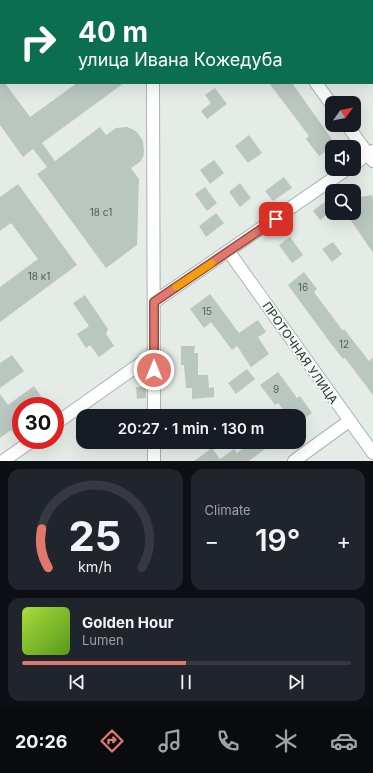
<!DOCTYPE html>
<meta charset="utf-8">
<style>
:root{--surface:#171b24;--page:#20242c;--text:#f1f3f6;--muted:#9ea1a6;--line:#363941;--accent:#e2776d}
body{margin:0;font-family:Inter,sans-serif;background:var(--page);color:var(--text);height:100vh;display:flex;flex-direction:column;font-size:15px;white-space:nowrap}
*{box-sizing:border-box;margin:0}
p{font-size:13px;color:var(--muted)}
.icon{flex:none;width:22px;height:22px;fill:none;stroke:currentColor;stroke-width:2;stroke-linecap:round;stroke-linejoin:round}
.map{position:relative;height:461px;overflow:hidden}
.sheet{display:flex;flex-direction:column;gap:8px;padding:8px;background:#0d0f14;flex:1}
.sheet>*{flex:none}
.hud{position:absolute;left:0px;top:0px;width:373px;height:84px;box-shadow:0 4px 16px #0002;background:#0b6e4f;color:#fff;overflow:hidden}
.needle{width:26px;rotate:57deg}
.tools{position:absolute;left:325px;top:96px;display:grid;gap:8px}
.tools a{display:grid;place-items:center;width:36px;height:36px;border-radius:8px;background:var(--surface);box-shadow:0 4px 16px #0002;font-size:20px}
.speed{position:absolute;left:12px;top:397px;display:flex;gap:8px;font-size:20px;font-weight:700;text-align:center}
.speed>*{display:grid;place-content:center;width:52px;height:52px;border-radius:50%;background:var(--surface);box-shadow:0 4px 16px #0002;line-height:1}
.speed .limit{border:6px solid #d22;background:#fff;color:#111}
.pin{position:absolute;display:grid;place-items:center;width:34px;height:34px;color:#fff;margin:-17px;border-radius:8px;box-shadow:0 2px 6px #0006}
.me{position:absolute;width:44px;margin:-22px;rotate:0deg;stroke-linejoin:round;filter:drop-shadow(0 0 3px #0008)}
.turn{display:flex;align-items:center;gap:14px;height:84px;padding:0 12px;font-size:18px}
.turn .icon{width:52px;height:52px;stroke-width:2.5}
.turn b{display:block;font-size:28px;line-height:34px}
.big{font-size:30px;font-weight:600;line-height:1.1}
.sheet .tile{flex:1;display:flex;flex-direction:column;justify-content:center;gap:6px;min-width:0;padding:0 14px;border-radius:12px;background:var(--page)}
.sheet .dial{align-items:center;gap:0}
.dial svg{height:104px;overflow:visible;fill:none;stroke:var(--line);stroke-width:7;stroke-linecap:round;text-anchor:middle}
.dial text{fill:var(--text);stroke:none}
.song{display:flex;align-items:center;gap:12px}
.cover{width:48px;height:48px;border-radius:6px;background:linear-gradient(135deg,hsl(80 70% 55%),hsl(90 70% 35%))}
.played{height:4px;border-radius:2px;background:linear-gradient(90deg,var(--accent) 50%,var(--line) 50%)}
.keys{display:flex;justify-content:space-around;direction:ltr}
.heat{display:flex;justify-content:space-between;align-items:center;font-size:22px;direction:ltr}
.sheet .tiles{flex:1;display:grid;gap:8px;grid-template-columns:1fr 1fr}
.tile:last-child{grid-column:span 2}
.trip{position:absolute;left:76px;top:409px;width:230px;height:40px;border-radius:12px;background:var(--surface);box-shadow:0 4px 16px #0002;font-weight:600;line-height:40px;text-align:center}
.tab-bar{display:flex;height:64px;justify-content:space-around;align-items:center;background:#090b0e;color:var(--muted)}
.tab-bar .icon{width:28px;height:28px}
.tab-bar .current{color:var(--accent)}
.tab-bar b{font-size:18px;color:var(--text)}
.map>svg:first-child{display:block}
.building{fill:#bac7c0}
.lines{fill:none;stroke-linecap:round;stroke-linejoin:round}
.minor-casing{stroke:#a8b4ae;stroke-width:14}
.minor{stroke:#fff;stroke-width:12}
.route-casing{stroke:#934d47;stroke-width:10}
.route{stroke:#e2776d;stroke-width:7}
.slow{stroke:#f59e0b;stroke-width:7}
.labels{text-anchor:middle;stroke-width:3.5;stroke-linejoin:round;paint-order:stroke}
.number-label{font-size:10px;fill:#4b5f56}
.street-label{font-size:12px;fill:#263c32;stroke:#f5f9f6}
</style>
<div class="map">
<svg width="373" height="461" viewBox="0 0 373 461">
<rect width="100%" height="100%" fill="#e5ece8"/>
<path class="building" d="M0 77 1 83H5L30 117 77 83H124L42 143 55 161 100 127 106 135 116 128 127 127 132 129 137 132 143 141 144 152 143 157 140 162 131 168 139 179 137 245 106 268 37 174 47 167 33 149 23 157 0 125Z
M269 83H292L336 145 319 156 306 139 309 136Z
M215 88 227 104 207 119 201 111 211 103 205 95Z
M249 135 262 153 248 163 235 146Z
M214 160 224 173 210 184 200 170Z
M284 177 292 188 273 201 265 191Z
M240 183 251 198 240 207 229 192Z
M18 184 77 265 0 322V287L38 259 11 223 0 231V197Z
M205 187 217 203 207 211 195 194Z
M372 195 373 200V253L346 213H354V198Z
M326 201 332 211 320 220 313 211Z
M216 213 224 223 206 237 199 226Z
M290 237 303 255 292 263 279 245Z
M333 242 342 254 332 262 322 249Z
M304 272 317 289 314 292 343 331 344 329 369 361 373 358V395L345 358 343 359 329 341 288 285Z
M210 294 239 333 258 320 266 332 258 337 269 354 251 367 237 346 232 350 211 322 204 328 190 309Z
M85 295 108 329 106 334 114 346 99 357 90 345 86 348 77 334 89 326 73 303Z
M181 346H195L194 353H198V375H208L209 388 214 387V397L192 399V388H186L184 365H181Z
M12 355 24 371 0 388V363Z
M247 369 255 379 236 394 228 383Z
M278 372 297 398 300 396 312 413 299 422V416H288L278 403 275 405 260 385Z
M34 386 46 403 41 406H21V432L15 436 11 430 0 438V394L8 405Z
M136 387H146V398L137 399Z
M251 442H274L249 461H194L212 448 220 459 234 449 237 453Z"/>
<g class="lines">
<defs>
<path id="minor" d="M151 0V1
M255 0 256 1
M153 83 154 416
M316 83 332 105
M347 125 373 161
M354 164 373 151
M229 252 373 453
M154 302 347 169
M55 424 154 354
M154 442V461
M3 461 33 440
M294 461 349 421"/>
</defs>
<use href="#minor" class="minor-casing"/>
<use href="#minor" class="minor"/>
</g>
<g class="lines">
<defs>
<path id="route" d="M154 370V302L276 219"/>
</defs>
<use href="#route" class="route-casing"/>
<use href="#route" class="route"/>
<path class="slow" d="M176 287 212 263"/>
</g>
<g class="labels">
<g class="number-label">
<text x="101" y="216">18 с1</text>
<text x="39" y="280">18 к1</text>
<text x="303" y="291">16</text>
<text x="207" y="315">15</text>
<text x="344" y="348">12</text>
<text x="276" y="393">9</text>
</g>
<g class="street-label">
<text transform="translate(300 353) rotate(55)" y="4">ПРОТОЧНАЯ УЛИЦА</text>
</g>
</g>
</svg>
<div class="tools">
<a><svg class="needle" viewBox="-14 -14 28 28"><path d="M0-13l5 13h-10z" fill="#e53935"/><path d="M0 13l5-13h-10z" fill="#9ea1a6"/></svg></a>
<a><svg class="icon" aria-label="sound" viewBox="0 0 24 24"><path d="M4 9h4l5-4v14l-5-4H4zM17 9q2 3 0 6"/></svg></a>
<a><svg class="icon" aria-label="search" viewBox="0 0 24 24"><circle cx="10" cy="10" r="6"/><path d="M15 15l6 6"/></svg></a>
</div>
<div class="speed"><div class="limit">30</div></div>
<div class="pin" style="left:276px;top:219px;background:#d93025"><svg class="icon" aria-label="arrive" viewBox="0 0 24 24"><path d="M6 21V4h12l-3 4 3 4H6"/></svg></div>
<svg class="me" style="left:154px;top:370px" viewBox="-20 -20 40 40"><circle r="17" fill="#e2776d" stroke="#fff" stroke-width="3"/><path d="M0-11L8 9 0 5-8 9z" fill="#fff"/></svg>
<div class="trip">20:27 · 1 min · 130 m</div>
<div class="hud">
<div class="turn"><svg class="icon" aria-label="right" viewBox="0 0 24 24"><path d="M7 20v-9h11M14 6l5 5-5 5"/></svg><div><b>40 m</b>улица Ивана Кожедуба</div></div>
</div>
</div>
<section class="sheet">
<div class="tiles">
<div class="tile dial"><svg viewBox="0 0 100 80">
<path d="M14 69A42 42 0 1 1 86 69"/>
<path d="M14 69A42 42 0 0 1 9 39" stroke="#e2776d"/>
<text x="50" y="56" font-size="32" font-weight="700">25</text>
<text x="50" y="72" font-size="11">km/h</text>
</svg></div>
<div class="tile"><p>Climate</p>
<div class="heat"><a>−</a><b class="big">19°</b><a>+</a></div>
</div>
<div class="tile">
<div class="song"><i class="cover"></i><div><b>Golden Hour</b><p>Lumen</p></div></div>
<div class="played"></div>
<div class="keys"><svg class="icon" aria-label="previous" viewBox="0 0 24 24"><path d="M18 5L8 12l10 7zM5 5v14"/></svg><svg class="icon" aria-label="pause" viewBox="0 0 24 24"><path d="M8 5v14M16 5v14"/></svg><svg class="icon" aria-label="next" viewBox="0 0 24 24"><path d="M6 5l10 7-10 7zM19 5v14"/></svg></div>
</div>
</div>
</section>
<nav class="tab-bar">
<b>20:26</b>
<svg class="icon current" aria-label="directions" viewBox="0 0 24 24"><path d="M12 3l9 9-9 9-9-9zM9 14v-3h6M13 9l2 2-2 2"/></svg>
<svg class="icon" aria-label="music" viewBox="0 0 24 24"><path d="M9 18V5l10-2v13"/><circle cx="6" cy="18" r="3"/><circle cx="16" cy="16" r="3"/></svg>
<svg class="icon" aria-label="phone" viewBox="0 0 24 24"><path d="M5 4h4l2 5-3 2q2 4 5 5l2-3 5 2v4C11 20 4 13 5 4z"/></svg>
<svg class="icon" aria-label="climate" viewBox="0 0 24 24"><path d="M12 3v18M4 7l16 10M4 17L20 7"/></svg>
<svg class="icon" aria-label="car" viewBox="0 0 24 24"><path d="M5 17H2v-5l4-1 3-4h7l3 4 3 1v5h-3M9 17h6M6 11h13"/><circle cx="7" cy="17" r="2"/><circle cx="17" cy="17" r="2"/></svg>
</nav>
